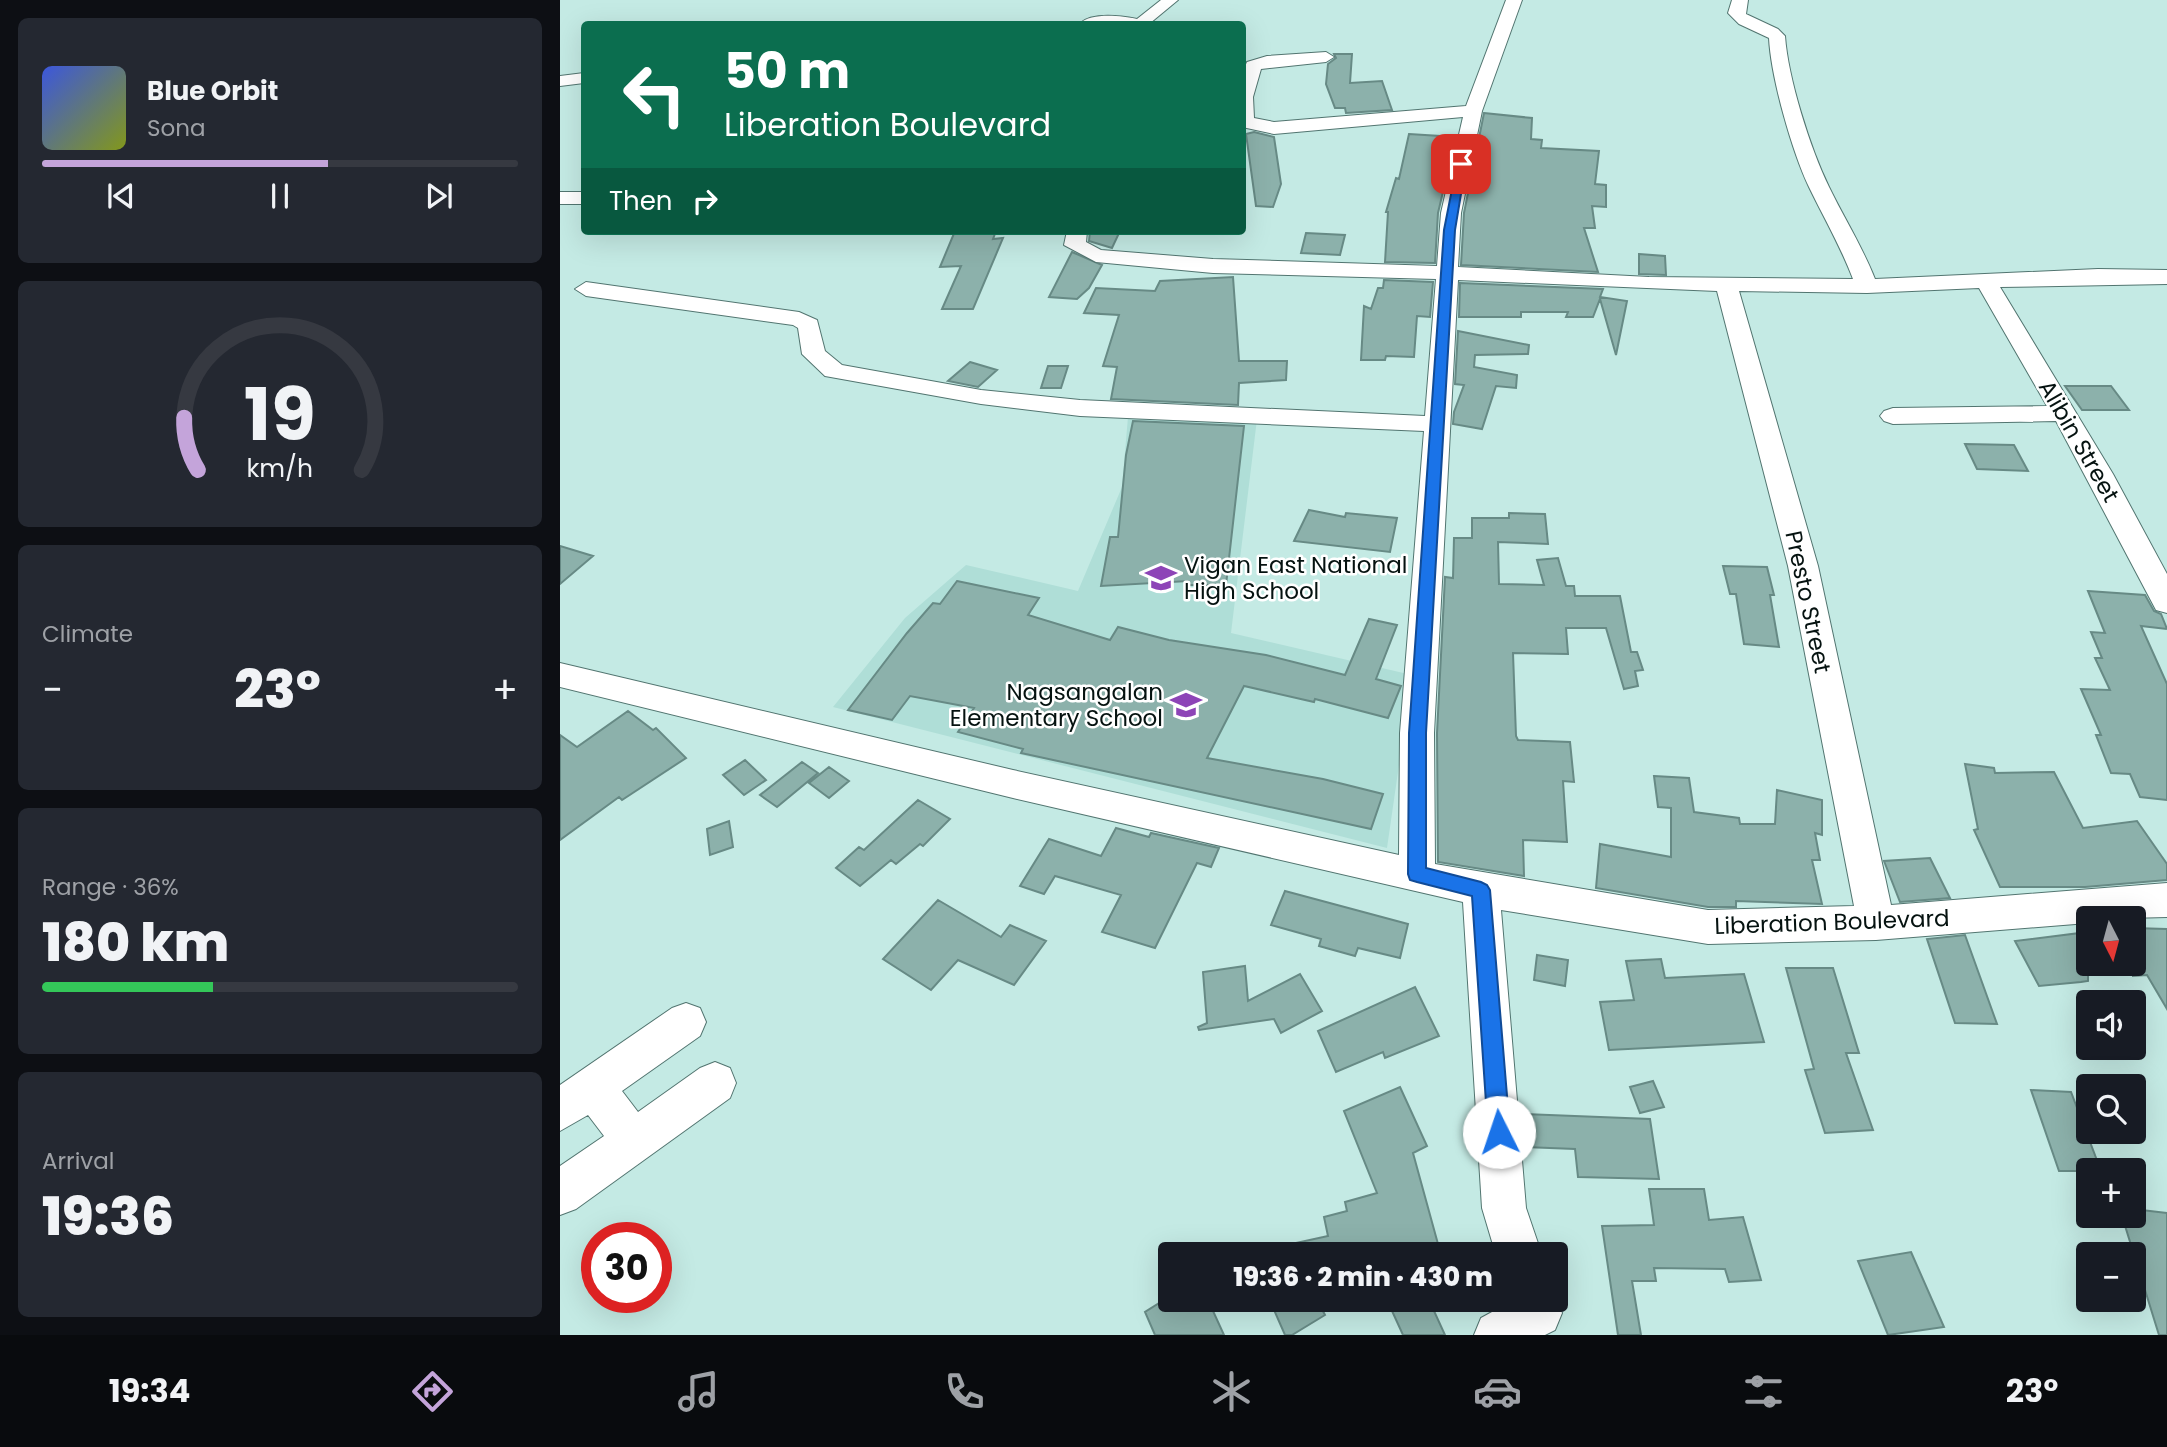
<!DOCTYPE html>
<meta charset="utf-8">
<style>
:root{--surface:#171b24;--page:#242831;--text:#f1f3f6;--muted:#9ea1a6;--line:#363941;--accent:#c4a4da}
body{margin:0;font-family:Poppins,sans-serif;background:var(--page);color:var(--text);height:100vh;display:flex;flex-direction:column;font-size:26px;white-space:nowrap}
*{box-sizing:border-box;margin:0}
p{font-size:23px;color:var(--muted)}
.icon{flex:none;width:38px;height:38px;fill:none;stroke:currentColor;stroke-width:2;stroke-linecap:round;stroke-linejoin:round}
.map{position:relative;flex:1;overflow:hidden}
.sheet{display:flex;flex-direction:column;gap:18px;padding:18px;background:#0d0f14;width:560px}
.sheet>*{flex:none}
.top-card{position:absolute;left:21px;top:21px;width:665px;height:214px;border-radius:7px;box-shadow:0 7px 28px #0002;background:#0b6e4f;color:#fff;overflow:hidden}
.needle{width:46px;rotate:174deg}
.buttons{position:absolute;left:1516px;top:906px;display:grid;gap:14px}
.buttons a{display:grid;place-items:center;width:70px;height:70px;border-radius:7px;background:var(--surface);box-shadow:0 7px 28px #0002;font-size:35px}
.speed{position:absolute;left:21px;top:1222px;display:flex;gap:14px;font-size:35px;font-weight:700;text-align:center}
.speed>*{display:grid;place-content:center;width:91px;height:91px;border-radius:50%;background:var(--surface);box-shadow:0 7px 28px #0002;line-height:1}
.speed .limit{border:10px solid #d22;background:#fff;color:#111}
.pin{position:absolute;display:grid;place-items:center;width:60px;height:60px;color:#fff;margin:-30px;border-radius:14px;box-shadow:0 4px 10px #0006}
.me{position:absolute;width:77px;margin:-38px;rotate:356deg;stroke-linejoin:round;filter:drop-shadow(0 0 5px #0008)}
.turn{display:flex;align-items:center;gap:24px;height:147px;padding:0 28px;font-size:32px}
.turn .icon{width:91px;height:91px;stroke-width:2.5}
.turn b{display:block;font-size:49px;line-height:60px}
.then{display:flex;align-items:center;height:66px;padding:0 28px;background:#0003;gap:14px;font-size:26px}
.big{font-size:52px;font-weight:800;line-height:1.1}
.sheet .widget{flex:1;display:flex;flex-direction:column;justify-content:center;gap:10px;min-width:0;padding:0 24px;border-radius:10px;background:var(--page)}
.sheet .dial{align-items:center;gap:0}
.dial svg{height:182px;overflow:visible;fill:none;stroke:var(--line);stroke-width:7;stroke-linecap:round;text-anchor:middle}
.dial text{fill:var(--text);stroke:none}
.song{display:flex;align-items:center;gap:21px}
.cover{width:84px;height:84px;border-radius:10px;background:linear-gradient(135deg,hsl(230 70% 55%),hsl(70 70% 35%))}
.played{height:7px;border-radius:4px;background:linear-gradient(90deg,var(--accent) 60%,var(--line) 60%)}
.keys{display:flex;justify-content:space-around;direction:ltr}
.heat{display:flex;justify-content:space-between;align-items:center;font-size:38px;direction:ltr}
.charge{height:10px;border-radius:5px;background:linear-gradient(90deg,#34c759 36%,var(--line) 0)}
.trip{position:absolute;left:598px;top:1242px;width:410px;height:70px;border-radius:7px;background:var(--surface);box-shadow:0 7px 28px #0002;font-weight:800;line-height:70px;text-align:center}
.menu{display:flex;height:112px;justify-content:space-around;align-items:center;background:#090b0e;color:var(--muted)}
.menu .icon{width:49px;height:49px}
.menu .current{color:var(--accent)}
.menu b{font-size:32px;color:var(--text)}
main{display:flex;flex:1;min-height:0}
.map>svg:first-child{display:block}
.built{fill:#afded7}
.building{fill:#8cb1ab;stroke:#678a85;stroke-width:2}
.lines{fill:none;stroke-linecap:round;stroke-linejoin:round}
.minor-casing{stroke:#527570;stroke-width:2}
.minor{fill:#fff;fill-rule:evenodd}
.route{fill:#1a73e8;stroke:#114b97;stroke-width:2}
.labels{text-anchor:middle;stroke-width:5;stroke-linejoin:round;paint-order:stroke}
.street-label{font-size:23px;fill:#051210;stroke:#fff}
.poi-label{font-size:23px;fill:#051210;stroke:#fff;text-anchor:start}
</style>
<main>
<section class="sheet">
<div class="widget">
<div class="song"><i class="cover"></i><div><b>Blue Orbit</b><p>Sona</p></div></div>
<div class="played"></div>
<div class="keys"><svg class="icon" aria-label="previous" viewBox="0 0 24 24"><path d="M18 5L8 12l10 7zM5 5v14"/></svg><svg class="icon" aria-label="pause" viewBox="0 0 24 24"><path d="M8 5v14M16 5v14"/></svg><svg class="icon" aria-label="next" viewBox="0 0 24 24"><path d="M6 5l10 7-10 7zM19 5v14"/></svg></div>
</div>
<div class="widget dial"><svg viewBox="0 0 100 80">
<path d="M14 69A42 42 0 1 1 86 69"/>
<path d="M14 69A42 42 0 0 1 8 46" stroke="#c4a4da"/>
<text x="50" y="56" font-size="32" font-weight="700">19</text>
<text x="50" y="72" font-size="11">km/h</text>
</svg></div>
<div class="widget"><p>Climate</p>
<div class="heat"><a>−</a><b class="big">23°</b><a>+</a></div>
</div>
<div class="widget"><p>Range · 36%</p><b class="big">180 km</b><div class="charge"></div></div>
<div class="widget"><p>Arrival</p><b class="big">19:36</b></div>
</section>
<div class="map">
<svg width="1607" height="1335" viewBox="0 0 1607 1335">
<rect width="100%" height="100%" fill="#c4eae4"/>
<path class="built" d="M568 417 697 419 671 633 852 675 827 848 273 707 345 618 406 565 518 591 562 487Z"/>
<path class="building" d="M774 54H792L790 83 822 81 832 110 786 113 785 108H775L766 84 768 64 776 58Z
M924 113 972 118 971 139 982 140 981 148 1039 151 1035 184 1046 185V207L1032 206 1035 228H1024L1038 272 901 265 904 213Z
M694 132 714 137 721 184 713 207 696 206 686 134Z
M849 134 896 137 878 213 875 263 825 262 828 212H826L836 178 839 179Z
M395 231H436L433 239 443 238 413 309H382L401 266 380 267Z
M530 231H560L552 248 529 241Z
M746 233 785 235 780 255 741 253Z
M512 252 542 265 529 288 517 299 489 297Z
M1079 254 1105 256 1106 275 1079 274Z
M673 277 679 361H727L726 380 679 383 678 405 551 399 557 367 543 366 559 315 524 313 536 288 595 291 600 281Z
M824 280 873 282 870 317 857 316 854 357 826 356 825 360H801L804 306 811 309 818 288H823Z
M900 283 1043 289 1040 297 1067 301 1056 355 1040 299 1033 317H1006L1008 312H961V317H899Z
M898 331 969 345 968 354 915 355 914 367 957 375 956 388 936 386 922 429 893 424 894 412 904 385 895 384Z
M410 362 437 370 418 387 388 381Z
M488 366H508L501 388H481Z
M1505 386H1551L1569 410H1522Z
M573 421 684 426 666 585H627L628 581 541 586 550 537H558L566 455Z
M1405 444 1454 445 1468 471 1417 469Z
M749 510 785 517 786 513 837 518 830 552 734 541Z
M949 513 985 514 988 544 938 542 939 584 984 585 977 560 998 558 1006 586H1014L1015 596H1060L1071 652H1077L1083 670 1075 671 1078 686 1064 689 1046 628H1006L1008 654 953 653 956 736 958 740 1010 742 1014 782 1003 781 1007 842 963 840 964 876 878 862 877 733 885 577 893 578 894 538H912V518H949Z
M0 546 33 556 0 584Z
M1163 566 1207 567 1214 595H1210L1219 647 1184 644 1176 594H1170Z
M397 581 479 598 468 615 550 640 558 627 609 640 706 655 785 675 809 619 837 625 816 679 841 686 828 718 755 699 754 702 684 686 647 758 763 779 823 794 811 829 461 753 463 749 398 732 414 708 350 696 332 720 288 710 347 633 373 603 380 604Z
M1528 591 1585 595 1594 611 1601 614 1607 629 1581 626 1607 684V800L1580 797 1570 774 1551 773 1536 735H1541L1521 689 1550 690 1535 658H1542L1531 632 1545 633Z
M68 711 93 730 96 728 126 758 62 800 59 797 0 840V735L17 747Z
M185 760 206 780 184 795 163 775Z
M242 762 258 773 217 807 200 795Z
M1405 764 1434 768 1435 773 1494 772 1523 828 1577 821 1607 864V880L1525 887H1440L1414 830 1418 829Z
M269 767 289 781 269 798 249 783Z
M1094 776 1129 778 1134 812 1179 818 1180 824H1215L1217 790 1262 800V835L1255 833 1260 860H1252L1262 904 1176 901V907H1148L1036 888 1040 844 1111 857V808L1098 807Z
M358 800 390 819 363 846 360 844 336 864 331 860 300 886 276 868 299 847 304 850Z
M169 821 173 847 150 855 147 829Z
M556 828 589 837 591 833 659 848 651 867 637 863 595 948 542 932 561 895 495 876 484 894 460 886 489 839 541 856Z
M1370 858 1390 898 1340 902 1324 861Z
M725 891 848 924 840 958 798 948 795 956 759 946 761 939 711 925Z
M378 900 441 937 450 925 486 941 454 985 398 960 371 990 323 959Z
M1573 928 1607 929V1009L1587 975 1573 976Z
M1528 932V981L1521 982 1479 986 1455 941Z
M1405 935 1437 1024 1395 1023 1367 939Z
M977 955 1008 960 1005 986 974 980Z
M1101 959 1105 978 1184 974 1204 1042 1049 1050 1040 1002 1074 1000 1066 961Z
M685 966 688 1001 740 974 762 1011 721 1033 714 1019 639 1030 638 1027 647 1023 643 972Z
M1226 968H1273L1299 1053H1286L1313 1130 1265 1133 1245 1070 1254 1069Z
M855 987 879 1036 825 1058 823 1052 776 1072 758 1031Z
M1093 1081 1104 1107 1080 1113 1070 1087Z
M840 1087 867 1146 853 1153 878 1244 838 1255H723L722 1246 768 1236 764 1217 787 1211 785 1202 817 1193 784 1111Z
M1471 1090 1511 1092 1541 1171H1499Z
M961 1114 1090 1119 1099 1179 1018 1177 1015 1149 964 1147Z
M1089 1189H1144L1149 1220 1183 1217 1201 1280 1169 1282 1165 1269 1094 1268 1096 1281H1072L1081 1335H1058L1042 1226 1094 1225Z
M1573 1209 1607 1213V1335H1599L1562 1216H1573Z
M1351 1252 1384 1327 1328 1335 1298 1261Z
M604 1300H648L664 1335H595L585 1312Z
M730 1300H757L765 1315 732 1335H725L714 1310Z
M827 1300H869L885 1335H843Z"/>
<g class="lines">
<defs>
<path id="minor" d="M601 0H618L589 24H519C532 12 561 16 577 19Z
M946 0H962L922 111 901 213 898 267 1089 277 1293 279C1281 247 1264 218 1249 187 1232 151 1211 78 1209 38L1179 24 1168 13 1172 0H1188L1186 14 1218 29 1225 36C1228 78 1250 148 1269 187 1284 218 1302 246 1315 279L1538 269 1607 270V284L1440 287 1553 474 1607 574V613L1596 610 1496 421 1333 424 1324 421 1320 416 1324 411 1333 408 1487 406 1419 288 1307 293 1179 291 1258 566 1331 905 1607 883V917L1528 919V923L1316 940 1148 944 941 910 966 1208 982 1255H936L922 1208 903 902 453 798 0 687V663L453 770 839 855 840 733 864 431 520 416 421 404 265 376 242 354 238 328 233 325 26 296 15 289 26 282 239 312 257 320 265 351 282 365 421 390 520 400 865 416 876 279 653 273 536 262 504 245 507 231H527L526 242 541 250 653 259 877 266 881 213 903 117 714 134 682 127V73L687 62 707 56 766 52 774 57 766 62 701 69 693 97 694 118 714 122 906 106ZM898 280 1157 291 1228 566 1294 906 1148 910 875 864 874 733Z
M24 73V83L0 86V76Z
M0 192H24V204H0Z
M126 1003 140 1008 146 1022 140 1036 62 1091 78 1112 140 1068 155 1062 170 1068 176 1083 170 1098 16 1209 0 1215V1166L44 1136 28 1115 0 1131V1085L112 1008Z
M996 1299 1002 1313 995 1330 985 1335H914L921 1318 954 1300Z"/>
</defs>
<use href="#minor" class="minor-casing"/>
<use href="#minor" class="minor"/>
</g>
<path class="route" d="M901 161 906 164 895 230 866 733V868L921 882 927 885 930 890 950 1132 946 1140 939 1143 931 1140 928 1132 912 896 857 882 850 880 848 874 849 733 884 230 897 164Z"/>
<defs>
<symbol id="school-bare" viewBox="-9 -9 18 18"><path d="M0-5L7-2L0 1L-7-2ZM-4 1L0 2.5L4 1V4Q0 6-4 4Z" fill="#8d44b7" stroke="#fff" stroke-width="2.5" paint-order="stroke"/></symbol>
</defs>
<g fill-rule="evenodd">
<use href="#school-bare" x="579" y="556" width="44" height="44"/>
<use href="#school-bare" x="604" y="683" width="44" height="44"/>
</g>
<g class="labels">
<g class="street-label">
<text transform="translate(1519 441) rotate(60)" y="8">Alibin Street</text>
<text transform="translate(1248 602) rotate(78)" y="8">Presto Street</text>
<text transform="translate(1272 922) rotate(-2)" y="8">Liberation Boulevard</text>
</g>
<g class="poi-label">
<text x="624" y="573">Vigan East National<tspan x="624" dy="26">High School</tspan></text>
<text x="603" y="700" text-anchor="end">Nagsangalan<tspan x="603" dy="26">Elementary School</tspan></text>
</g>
</g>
</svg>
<div class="buttons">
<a><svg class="needle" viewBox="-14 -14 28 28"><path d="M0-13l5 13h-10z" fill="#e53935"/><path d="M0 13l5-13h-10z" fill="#9ea1a6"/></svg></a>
<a><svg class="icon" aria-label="sound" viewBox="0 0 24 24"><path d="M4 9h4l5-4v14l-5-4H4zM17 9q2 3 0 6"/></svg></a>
<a><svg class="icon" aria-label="search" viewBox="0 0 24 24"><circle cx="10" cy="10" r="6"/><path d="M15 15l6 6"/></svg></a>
<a>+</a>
<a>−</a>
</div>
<div class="speed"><div class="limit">30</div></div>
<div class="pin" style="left:901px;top:164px;background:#d93025"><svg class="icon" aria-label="arrive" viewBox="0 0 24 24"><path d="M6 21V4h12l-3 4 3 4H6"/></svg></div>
<svg class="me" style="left:939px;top:1132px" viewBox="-20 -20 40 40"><circle r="19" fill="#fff"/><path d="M0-13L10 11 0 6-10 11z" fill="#1a73e8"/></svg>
<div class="trip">19:36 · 2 min · 430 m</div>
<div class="top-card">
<div class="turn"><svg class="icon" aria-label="left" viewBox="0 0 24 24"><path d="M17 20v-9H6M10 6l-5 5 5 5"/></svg><div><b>50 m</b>Liberation Boulevard</div></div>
<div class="then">Then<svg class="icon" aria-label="right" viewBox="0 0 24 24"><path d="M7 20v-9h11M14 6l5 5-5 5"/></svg></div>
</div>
</div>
</main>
<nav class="menu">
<b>19:34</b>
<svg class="icon current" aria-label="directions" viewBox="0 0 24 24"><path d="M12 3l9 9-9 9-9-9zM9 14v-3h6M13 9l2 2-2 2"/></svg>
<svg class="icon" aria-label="music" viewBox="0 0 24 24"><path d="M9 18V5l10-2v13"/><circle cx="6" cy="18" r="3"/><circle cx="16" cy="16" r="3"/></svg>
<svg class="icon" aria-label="phone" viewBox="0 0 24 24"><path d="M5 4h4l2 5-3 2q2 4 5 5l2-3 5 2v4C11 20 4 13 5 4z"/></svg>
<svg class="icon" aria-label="climate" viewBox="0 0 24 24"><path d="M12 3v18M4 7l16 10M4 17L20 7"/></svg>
<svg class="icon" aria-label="car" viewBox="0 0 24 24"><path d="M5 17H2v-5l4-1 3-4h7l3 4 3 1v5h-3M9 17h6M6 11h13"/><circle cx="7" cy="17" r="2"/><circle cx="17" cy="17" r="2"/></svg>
<svg class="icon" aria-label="filters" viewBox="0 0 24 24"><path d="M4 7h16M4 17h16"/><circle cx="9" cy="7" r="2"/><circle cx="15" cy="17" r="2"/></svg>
<b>23°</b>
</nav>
